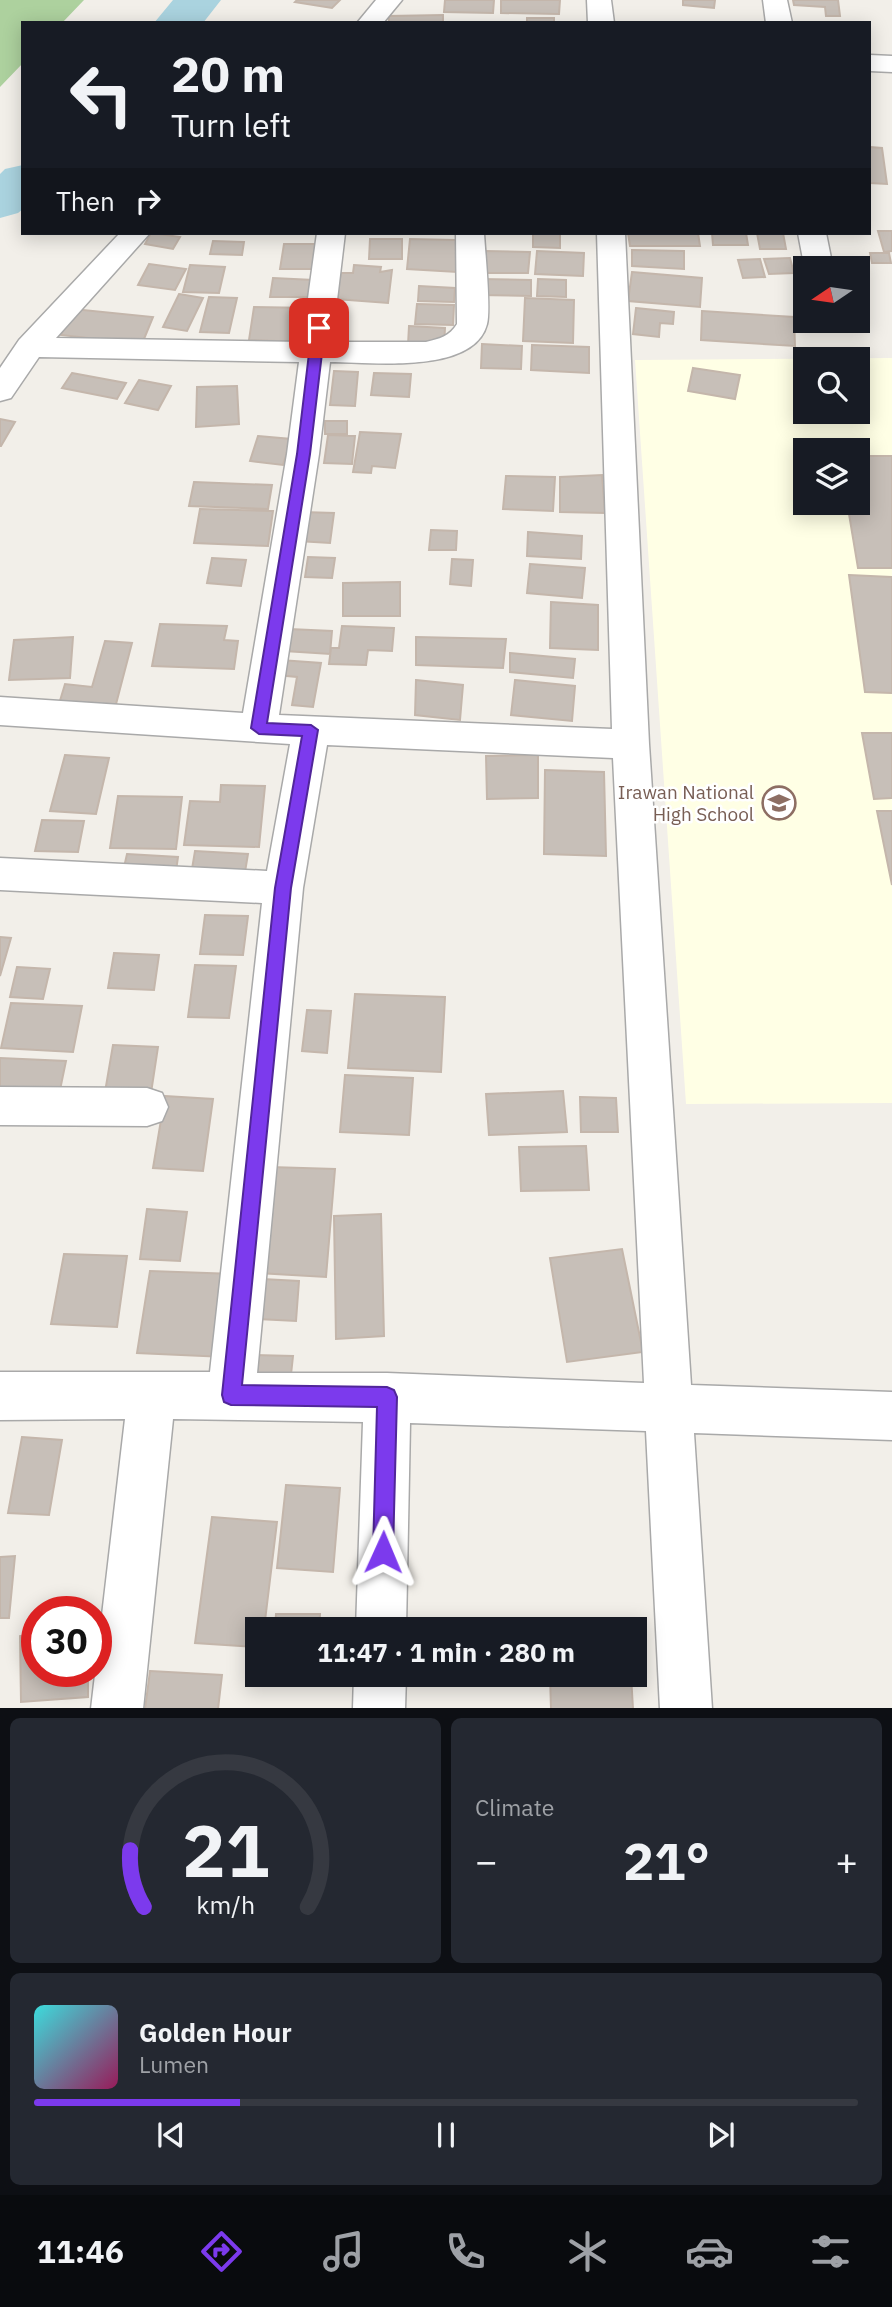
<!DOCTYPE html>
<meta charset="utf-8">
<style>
:root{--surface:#171b24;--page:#242831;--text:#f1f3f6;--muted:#9ea1a6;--line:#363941;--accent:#7c3aed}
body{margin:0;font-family:"IBM Plex Sans",sans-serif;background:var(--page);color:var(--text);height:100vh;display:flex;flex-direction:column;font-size:26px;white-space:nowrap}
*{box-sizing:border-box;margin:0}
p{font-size:23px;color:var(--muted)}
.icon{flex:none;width:38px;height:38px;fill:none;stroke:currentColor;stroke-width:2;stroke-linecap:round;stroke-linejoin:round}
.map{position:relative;height:1708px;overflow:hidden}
.side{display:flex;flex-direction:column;gap:10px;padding:10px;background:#0d0f14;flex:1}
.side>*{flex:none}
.top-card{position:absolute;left:21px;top:21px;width:850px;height:214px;border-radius:0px;box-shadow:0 4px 18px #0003;background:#171b24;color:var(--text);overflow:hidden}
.needle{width:46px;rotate:257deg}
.buttons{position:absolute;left:793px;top:256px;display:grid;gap:14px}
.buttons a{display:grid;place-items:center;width:77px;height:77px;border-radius:0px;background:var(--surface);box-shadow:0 4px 18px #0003;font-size:35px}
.speed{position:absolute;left:21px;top:1596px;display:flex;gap:14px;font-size:35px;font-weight:700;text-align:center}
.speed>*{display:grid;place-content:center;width:91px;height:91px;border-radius:50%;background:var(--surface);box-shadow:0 4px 18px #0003;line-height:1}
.speed .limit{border:10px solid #d22;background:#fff;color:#111}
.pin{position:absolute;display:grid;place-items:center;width:60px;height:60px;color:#fff;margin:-30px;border-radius:14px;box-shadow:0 4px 10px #0006}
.me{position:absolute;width:77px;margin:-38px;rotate:1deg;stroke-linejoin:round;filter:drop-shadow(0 0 5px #0008)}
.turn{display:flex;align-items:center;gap:24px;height:147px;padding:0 35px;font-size:32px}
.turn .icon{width:91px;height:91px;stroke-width:2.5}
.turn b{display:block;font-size:49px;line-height:60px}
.then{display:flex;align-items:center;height:66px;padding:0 35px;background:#0003;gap:14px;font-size:26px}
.big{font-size:52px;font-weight:700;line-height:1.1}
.side .tile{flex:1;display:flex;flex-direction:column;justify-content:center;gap:10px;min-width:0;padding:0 24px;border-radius:10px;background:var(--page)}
.side .dial{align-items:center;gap:0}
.dial svg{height:182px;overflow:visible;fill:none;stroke:var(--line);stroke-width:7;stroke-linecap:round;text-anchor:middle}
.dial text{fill:var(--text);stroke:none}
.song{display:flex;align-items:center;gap:21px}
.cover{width:84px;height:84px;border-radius:10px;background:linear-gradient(135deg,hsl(180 70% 55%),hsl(330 70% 35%))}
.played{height:7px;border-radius:4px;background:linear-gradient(90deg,var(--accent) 25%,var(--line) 25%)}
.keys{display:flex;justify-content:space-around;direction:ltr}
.heat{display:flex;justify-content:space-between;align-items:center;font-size:38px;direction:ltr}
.side .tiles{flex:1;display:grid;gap:10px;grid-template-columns:1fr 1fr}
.tile:last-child{grid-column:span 2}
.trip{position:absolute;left:245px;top:1617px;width:402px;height:70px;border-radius:0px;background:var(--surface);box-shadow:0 4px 18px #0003;font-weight:700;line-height:70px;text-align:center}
.tab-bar{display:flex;height:112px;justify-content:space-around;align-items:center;background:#090b0e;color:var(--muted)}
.tab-bar .icon{width:49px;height:49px}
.tab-bar .active{color:var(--accent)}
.tab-bar b{font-size:32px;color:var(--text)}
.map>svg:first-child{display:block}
.education{fill:#ffffe5;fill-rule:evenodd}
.forest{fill:#add19e}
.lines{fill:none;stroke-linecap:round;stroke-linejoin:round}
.river{fill:#aad3df;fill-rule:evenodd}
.building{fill:#c7bfb8;stroke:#c4b6ab;stroke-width:2}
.street-casing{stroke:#a9a9a9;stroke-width:3}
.street{fill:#fff;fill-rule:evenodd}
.route{fill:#7c3aed;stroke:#51269a;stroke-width:2}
.labels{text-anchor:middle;stroke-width:5;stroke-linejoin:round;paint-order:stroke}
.education-label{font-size:19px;fill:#785e54;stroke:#fff;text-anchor:end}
</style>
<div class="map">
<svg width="892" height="1709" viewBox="0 0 892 1709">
<rect width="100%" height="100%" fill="#f2efe9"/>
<path class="education" d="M892 358V1103L686 1104 635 360ZM805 359H858V411H805ZM805 450H858V502H805Z"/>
<path class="forest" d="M0 0H84L62 23H23V63L0 87Z"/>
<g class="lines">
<path class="river" d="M173 0H221L203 23H154Z
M23 165V209L18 213 0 218V174L5 169Z"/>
</g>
<path class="building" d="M297 0H340L332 8 295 2Z
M445 0H494L493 13 444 12Z
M501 0H560L559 14 501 13Z
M683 0H715L714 8 683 5Z
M793 0H838L840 16H826L825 7 794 5Z
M443 15V23H389V16Z
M527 18H554V23H527Z
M870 147 882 148 887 184 870 183Z
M878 231H892V251L884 252Z
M151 233H152L180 237 173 249 145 244Z
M533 233H560V248L533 247Z
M628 233H698L700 246H630Z
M712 233H746L748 245H713Z
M757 233H783L786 249H760Z
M370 239H402V259H369Z
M410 239 456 240 457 272 407 269Z
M213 241 244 242 242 255 210 254Z
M284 244H320L316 269H280Z
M632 250 684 251V269L632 266Z
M485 251 530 252 528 273H487Z
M537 251 584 253 583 276 535 274Z
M870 253H889L891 263H872Z
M790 258 794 273 769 274 764 259Z
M760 259 765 277 743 278 738 260Z
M149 264 186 269 175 290 138 285Z
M190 265 225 267 219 293 183 292Z
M354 265 381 267 380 272 392 270 388 303 336 299 341 273H353Z
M632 272 702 278 700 307 628 301Z
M273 278 313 280 308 297H270Z
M479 279 531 280V296L478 295Z
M538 279 566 280V297L537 296Z
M419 286 455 288 454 302 418 301Z
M179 294 203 298 187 331 163 327Z
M209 297 237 298 229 333 200 332Z
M525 298 574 300 573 343 523 341Z
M417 304 454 305 453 325 415 324Z
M254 307 312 308 305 342 249 340Z
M636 308 674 312 673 324 660 323 659 337 633 334Z
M73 309 153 317 142 344 61 335Z
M702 311 794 317 795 346 701 340Z
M409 326 445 328 444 346 408 345Z
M482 344 522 346 521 369 481 368Z
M532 345 589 347V373L531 370Z
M693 368 740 375 735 399 688 391Z
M334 371 358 372 355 406 330 405Z
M72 373 126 383 117 399 62 388Z
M374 373 411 374 409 397 371 395Z
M139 380 171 386 158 410 125 403Z
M237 386 239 424 196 427 197 387Z
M0 419 15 422 1 446H0Z
M325 421H347V434H325Z
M360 432 401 434 395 468 372 466 371 473 353 472Z
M328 435 355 436 352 464 324 463Z
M258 436 291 439 283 465 250 461Z
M858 456H892V568H858L847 502H858Z
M602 475 605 513 560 512V477Z
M506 476 555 477 553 511 503 509Z
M194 482 272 485 268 509 189 506Z
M200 509 273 511 268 546 194 543Z
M302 512 334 513 330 543 298 541Z
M431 530 457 531 456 550H429Z
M528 532 582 536 581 559 527 556Z
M308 557 335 558 332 578 305 577Z
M212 558 246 560 241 586 207 583Z
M452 559 473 560 471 586 450 584Z
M530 564 585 568 582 598 527 593Z
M849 575 892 577V693L865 692Z
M400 582V616H343V583Z
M551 602 598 605V650L550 648Z
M160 624 227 626 224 640 238 641 234 669 152 666Z
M342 626 394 628 392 651 368 650 366 665 329 664 331 648H339Z
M289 629 332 631 330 654 285 651Z
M73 637 70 678 9 680 14 640Z
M416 637 506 639 503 668 416 665Z
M105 641 132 643 115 708 59 704 65 684 92 687Z
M510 653 575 659 573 678 510 672Z
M280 660 321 663 313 707 292 705 297 677 277 675Z
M416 680 463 685 460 720 415 715Z
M515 680 575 686 572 721 511 715Z
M862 733H892V798L874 799Z
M65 755 109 758 96 814 50 811Z
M538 755V798L487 799 486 756Z
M545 770 604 772 606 856 544 854Z
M221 785 265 786 259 847 184 845 190 801 220 802Z
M118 796 182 797 176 849 110 848Z
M877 811H892V885Z
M42 820 84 821 78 852 35 851Z
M195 851 248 854 243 884 190 881Z
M127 854 178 857 175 878 122 876Z
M205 915 248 916 243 955 200 954Z
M0 937 11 938 0 976Z
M114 953 159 955 154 990 108 988Z
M195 965 236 966 229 1018 188 1017Z
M17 967 50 969 43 999 10 997Z
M355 994 445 997 441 1072 348 1068Z
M11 1003 82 1006 73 1052 1 1048Z
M307 1010 331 1011 327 1053 302 1051Z
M113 1045 158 1047 151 1093 105 1092Z
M0 1058 66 1061 60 1090 0 1087Z
M345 1075 413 1078 409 1135 340 1132Z
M563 1091 567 1132 489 1135 486 1094Z
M165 1096 213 1099 203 1171 153 1168Z
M580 1097 616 1098 618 1132H581Z
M586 1146 589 1190 521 1191 519 1147Z
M270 1167 335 1169 326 1277 258 1273Z
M147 1209 187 1212 180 1261 140 1259Z
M381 1214 384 1336 336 1339 334 1216Z
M622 1249 643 1352 567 1362 550 1258Z
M64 1254 127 1256 117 1327 51 1324Z
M150 1271 234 1274 225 1357 137 1353Z
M262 1279 299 1281 296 1321 258 1319Z
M251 1355 293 1356 289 1393 247 1392Z
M22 1437 62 1440 49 1515 8 1513Z
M286 1485 340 1488 333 1572 277 1568Z
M212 1517 277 1522 264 1629H257V1647L195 1643Z
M15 1556 9 1618H0V1557Z
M276 1614H320L319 1629H275Z
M37 1633V1671H88V1697L21 1702 20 1636Z
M150 1671 222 1675 218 1709H145Z
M272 1675H317V1686L272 1685Z
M550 1675H631L633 1709H551Z"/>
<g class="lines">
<defs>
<path id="street" d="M376 0H402L383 23H357Z
M587 0H611L614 23H588Z
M763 0H787L792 23H766Z
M870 55 892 56V72L870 71Z
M120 233H150L56 338 302 342 317 233H345L332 342H426C439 339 450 336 457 324L456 233H484C485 252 491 309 487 324 474 375 370 362 330 362L319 454 279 715 612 729 597 233H625L649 744 691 1385 892 1392V1440L694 1433 712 1709H660L646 1431 410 1423 406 1629H356L363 1422 173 1419 143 1709H91L125 1419 0 1420V1372H210L262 903 0 890V858L267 871 290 744 0 725V697L243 713 287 454 299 362 39 357 11 398 0 401V368L19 340ZM327 745 613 758 644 1383 387 1373H257L303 888Z
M798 233H826L833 268H805V270Z
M0 1087 147 1088 162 1093 168 1107 162 1121 147 1126 0 1125Z
M354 1675H406L405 1709H353Z"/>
</defs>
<use href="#street" class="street-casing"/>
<use href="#street" class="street"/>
</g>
<path class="route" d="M319 324 325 328 310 454 267 723 311 725 318 730 291 888 242 1385 387 1387 394 1390 397 1397 393 1552 390 1559 383 1562 376 1559 373 1552 377 1407 231 1405 224 1402 222 1395 275 888 302 736 259 734 251 728 297 454 312 328Z"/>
<defs>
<symbol id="school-ring" viewBox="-11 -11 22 22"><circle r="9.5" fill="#fff" stroke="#8d6e63" stroke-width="1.5"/><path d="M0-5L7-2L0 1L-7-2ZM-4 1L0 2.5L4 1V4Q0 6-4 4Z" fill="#8d6e63"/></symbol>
</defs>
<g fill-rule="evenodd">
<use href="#school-ring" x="760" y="784" width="38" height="38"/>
</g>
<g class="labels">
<g class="education-label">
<text x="754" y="799">Irawan National<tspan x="754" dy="22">High School</tspan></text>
</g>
</g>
</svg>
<div class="buttons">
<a><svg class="needle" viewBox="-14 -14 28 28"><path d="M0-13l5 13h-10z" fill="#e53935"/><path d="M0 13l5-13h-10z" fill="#9ea1a6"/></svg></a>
<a><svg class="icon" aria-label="search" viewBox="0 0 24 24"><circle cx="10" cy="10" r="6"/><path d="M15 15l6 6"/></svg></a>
<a><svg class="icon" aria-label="layers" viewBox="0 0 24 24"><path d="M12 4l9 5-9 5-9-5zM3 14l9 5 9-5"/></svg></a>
</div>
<div class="speed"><div class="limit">30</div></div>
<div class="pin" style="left:319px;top:328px;background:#d93025"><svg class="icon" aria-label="arrive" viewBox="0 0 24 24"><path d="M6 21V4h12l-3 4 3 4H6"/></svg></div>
<svg class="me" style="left:383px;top:1552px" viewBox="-20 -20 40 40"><path d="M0-17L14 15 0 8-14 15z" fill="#7c3aed" stroke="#fff" stroke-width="4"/></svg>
<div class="trip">11:47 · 1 min · 280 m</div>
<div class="top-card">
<div class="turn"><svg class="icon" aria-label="left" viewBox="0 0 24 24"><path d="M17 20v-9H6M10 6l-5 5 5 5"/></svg><div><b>20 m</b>Turn left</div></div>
<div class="then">Then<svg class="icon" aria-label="right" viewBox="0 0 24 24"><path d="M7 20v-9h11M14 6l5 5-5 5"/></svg></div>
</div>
</div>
<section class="side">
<div class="tiles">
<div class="tile dial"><svg viewBox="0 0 100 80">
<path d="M14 69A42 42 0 1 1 86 69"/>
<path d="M14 69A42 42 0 0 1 8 44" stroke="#7c3aed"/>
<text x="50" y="56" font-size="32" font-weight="700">21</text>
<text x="50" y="72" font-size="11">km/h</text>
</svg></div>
<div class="tile"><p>Climate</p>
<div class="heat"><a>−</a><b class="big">21°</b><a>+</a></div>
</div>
<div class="tile">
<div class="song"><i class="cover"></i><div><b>Golden Hour</b><p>Lumen</p></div></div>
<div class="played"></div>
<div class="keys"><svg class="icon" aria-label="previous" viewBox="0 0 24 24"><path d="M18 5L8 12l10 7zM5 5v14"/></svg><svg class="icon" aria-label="pause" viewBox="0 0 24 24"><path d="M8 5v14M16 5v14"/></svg><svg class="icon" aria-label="next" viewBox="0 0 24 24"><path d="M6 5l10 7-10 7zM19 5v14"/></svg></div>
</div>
</div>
</section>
<nav class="tab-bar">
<b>11:46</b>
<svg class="icon active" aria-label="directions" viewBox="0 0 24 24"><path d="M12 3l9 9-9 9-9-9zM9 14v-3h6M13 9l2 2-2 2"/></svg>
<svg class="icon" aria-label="music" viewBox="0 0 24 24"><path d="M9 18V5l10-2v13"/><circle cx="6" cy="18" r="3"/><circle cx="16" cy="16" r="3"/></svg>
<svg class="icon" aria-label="phone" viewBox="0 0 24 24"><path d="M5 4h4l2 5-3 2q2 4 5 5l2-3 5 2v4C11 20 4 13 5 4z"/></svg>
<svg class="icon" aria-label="climate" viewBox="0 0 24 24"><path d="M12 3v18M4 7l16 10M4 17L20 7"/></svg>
<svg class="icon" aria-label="car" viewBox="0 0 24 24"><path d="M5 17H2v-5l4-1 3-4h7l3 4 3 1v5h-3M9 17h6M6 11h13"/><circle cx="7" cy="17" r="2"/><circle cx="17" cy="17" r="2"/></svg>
<svg class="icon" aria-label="filters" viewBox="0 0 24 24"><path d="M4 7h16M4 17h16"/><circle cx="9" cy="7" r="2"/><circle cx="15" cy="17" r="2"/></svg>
</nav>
